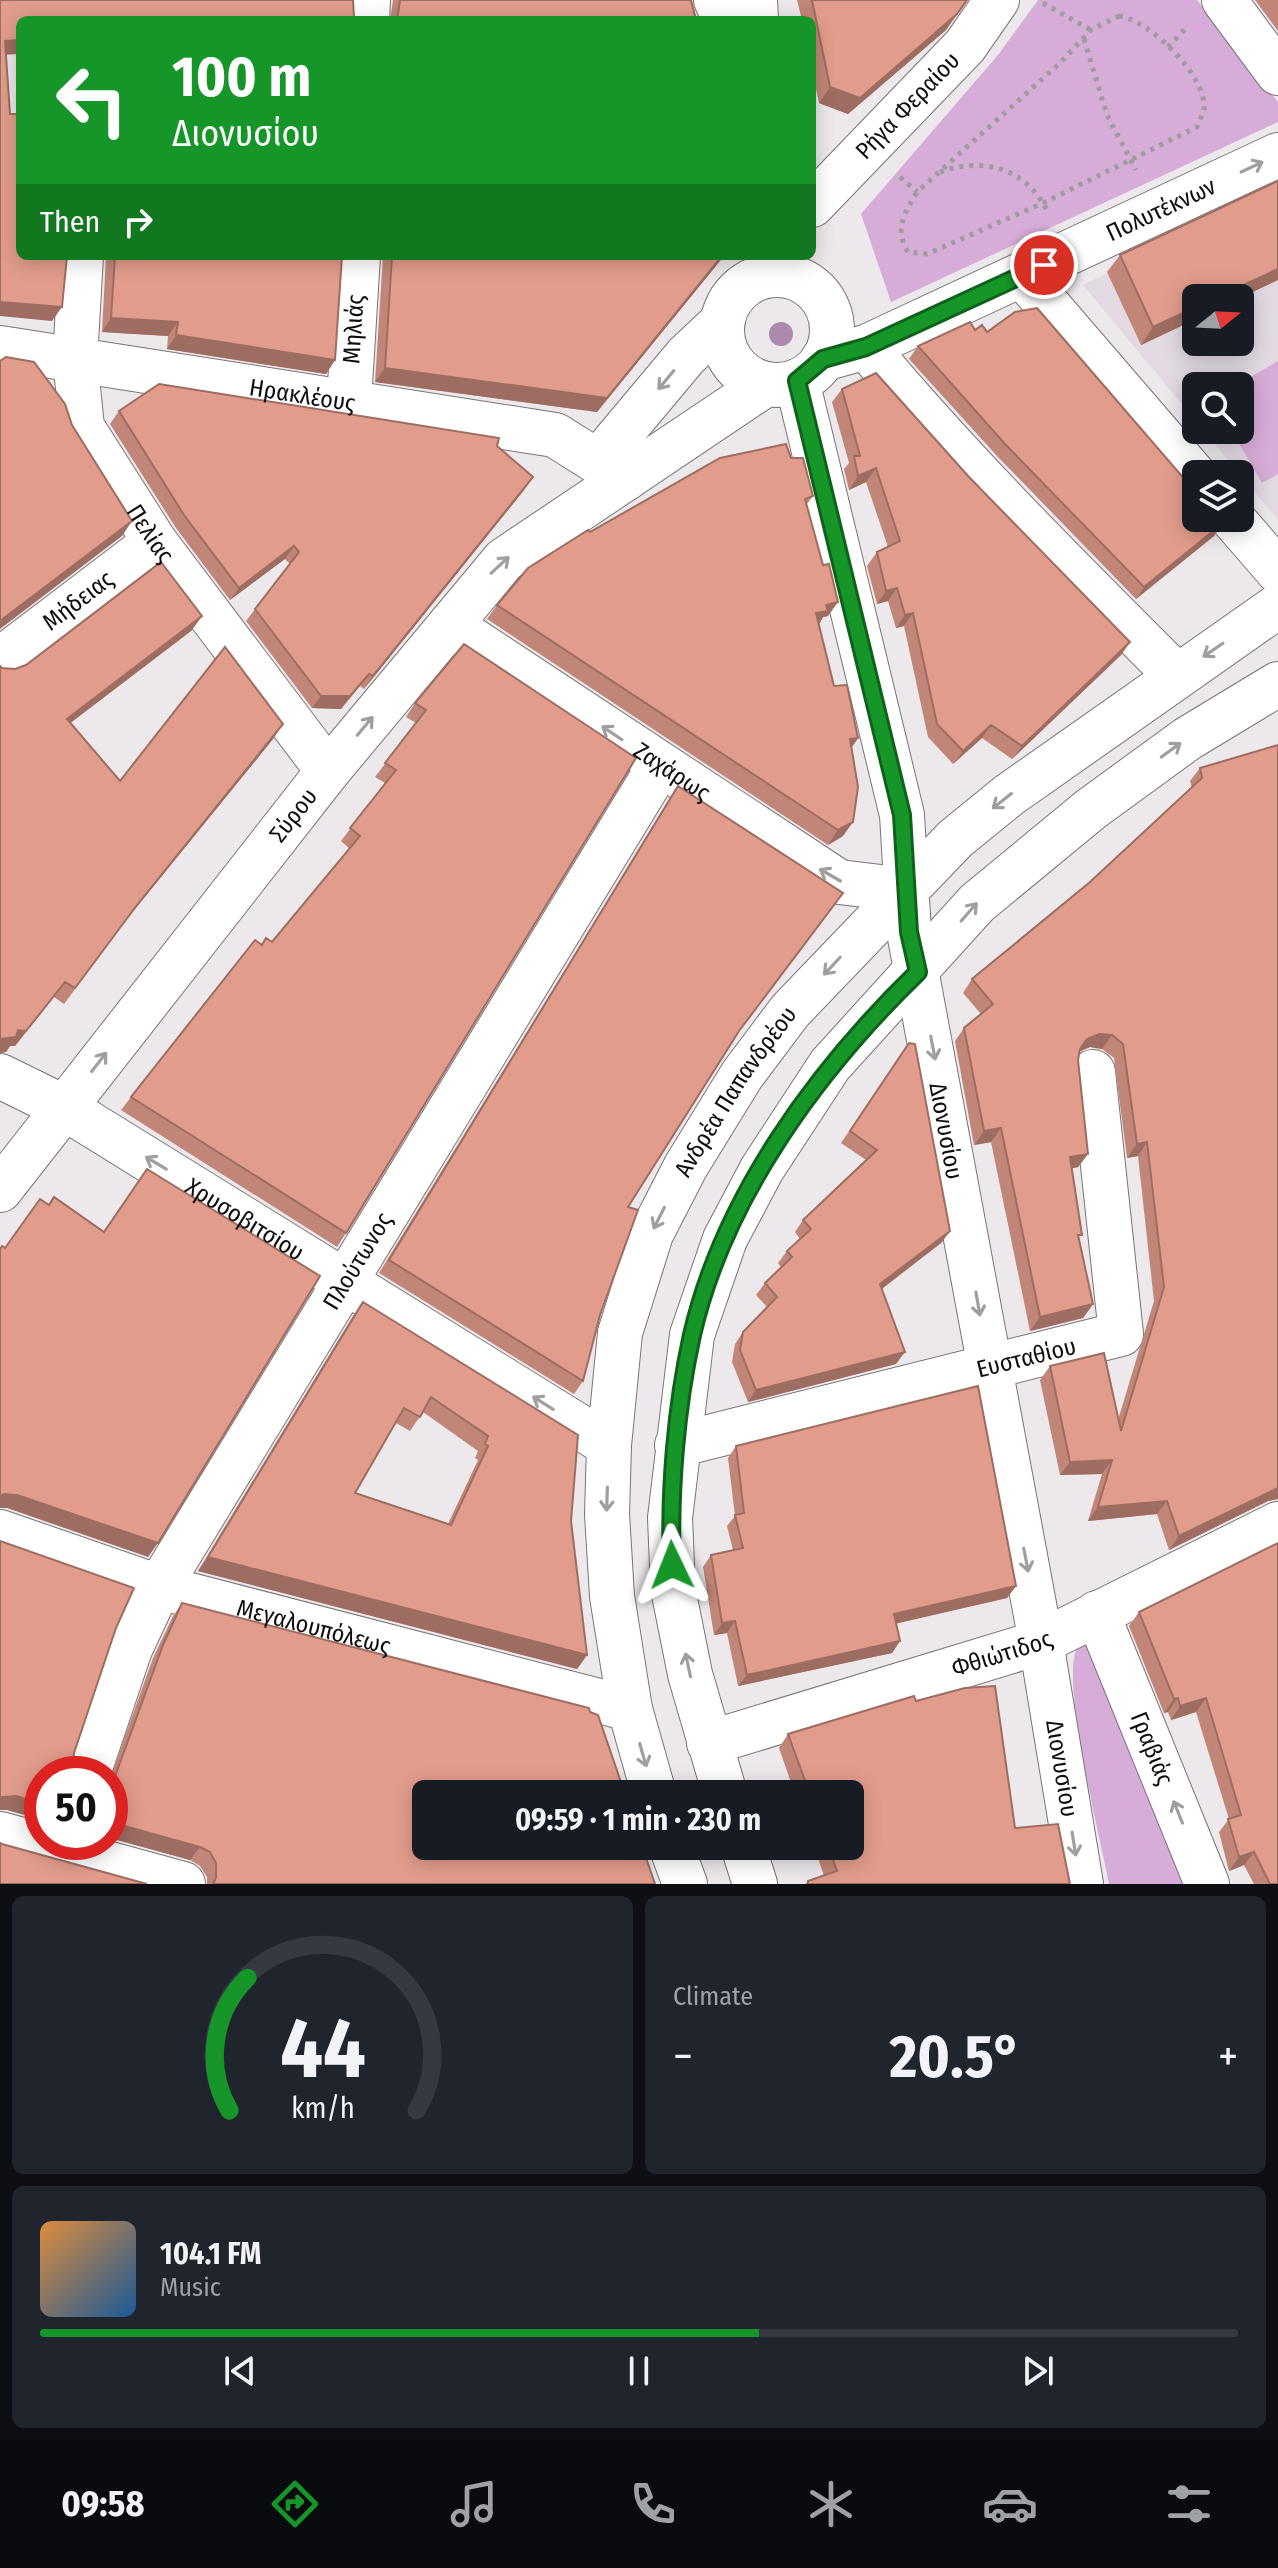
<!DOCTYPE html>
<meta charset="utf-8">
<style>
:root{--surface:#171b24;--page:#20242c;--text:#f1f3f6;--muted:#9ea1a6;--line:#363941;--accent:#169629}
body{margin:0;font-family:"Fira Sans Condensed",sans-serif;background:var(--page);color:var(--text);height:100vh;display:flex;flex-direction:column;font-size:30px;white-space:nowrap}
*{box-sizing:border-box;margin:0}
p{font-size:26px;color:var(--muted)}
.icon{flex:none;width:44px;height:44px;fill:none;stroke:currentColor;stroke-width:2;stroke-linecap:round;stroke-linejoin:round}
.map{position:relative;height:1884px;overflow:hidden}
.sheet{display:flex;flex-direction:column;gap:12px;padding:12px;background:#0d0f14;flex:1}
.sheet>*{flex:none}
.banner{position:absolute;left:16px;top:16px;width:800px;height:244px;border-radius:12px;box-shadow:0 4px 20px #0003;background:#169629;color:#fff;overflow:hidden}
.needle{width:52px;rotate:72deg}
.fabs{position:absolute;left:1182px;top:284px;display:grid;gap:16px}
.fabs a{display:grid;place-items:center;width:72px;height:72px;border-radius:12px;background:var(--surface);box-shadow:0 4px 20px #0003;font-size:40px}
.speed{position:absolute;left:24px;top:1756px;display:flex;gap:16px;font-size:40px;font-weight:700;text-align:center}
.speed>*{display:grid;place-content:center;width:104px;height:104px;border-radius:50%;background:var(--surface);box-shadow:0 4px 20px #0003;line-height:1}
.speed .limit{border:12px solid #d22;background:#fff;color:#111}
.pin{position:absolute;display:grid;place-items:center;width:68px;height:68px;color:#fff;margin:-34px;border:4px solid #fff;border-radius:50%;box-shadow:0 2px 8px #0007}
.me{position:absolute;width:88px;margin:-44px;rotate:358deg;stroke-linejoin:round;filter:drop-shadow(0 0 6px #0008)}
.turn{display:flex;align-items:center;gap:28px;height:168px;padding:0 24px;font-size:36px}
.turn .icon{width:104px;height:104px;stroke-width:2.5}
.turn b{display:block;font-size:56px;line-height:68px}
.then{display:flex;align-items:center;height:76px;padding:0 24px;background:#0003;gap:16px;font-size:30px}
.big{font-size:60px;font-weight:700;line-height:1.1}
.sheet .tile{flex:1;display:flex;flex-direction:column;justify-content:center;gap:12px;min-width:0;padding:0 28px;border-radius:12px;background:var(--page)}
.sheet .dial{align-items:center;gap:0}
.dial svg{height:208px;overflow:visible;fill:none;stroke:var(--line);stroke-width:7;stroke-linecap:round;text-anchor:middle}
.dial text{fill:var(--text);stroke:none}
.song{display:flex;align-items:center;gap:24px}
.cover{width:96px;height:96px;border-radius:12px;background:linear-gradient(135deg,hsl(30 70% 55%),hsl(210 70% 35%))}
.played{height:8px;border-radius:4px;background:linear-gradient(90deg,var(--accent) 60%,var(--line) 60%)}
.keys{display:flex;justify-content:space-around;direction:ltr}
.heat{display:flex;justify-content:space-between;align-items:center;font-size:44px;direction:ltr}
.sheet .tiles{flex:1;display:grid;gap:12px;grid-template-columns:1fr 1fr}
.tile:last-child{grid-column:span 2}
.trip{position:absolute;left:412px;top:1780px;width:452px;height:80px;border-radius:12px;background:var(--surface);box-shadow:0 4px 20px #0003;font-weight:700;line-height:80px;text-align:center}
.dock{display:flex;height:128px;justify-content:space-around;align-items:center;background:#090b0e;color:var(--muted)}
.dock .icon{width:56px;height:56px}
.dock .selected{color:var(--accent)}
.dock b{font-size:36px;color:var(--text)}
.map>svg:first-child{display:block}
.built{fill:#e2d9e2;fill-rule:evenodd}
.green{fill:#d7acd8}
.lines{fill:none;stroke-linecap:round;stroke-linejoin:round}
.minor-casing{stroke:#787478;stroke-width:46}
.major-casing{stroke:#787478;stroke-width:46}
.path{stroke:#9f9c9f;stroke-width:5;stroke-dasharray:4 6;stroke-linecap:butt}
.minor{stroke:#fff;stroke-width:44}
.major{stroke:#fff;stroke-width:44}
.tree{fill:#ac89ad}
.wall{fill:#c28678;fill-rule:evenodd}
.shaded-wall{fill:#9e6d61}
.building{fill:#e29c8b;stroke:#9e6d61;stroke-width:2;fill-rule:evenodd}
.oneway{stroke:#9f9f9f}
.route-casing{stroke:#0e621b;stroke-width:20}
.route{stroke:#169629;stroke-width:14}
.labels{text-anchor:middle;stroke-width:6;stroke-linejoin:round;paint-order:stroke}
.street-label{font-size:24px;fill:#0f0e0f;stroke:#f9f5f9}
</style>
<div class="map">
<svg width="1278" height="1884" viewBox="0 0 1278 1884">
<rect width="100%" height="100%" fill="#ece8ec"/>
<path class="built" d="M1278 192V520L1203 430H1240V386H1196V421L1083 285ZM1196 298H1240V342H1196Z"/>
<path class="green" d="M1038 0H1197L1278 102V122L891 302 861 214 998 55Z
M1278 361V474L1262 483 1231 430H1240V386H1235Z
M1085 1645 1092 1649 1186 1884H1109C1101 1839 1060 1682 1077 1648Z"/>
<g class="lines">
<defs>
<g id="minor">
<path d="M716 0 725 20"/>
<path d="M755 0 756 20"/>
<path d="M1224 0 1278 73"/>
<path d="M367 20 368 0"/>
<path id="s1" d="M812 205 965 46 997 0"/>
<path id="s2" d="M81 256 75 359 82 427 155 542 328 771"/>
<path d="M1022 275 1196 477"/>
<circle cx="777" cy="330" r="55"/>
<path d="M866 347C962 462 1070 569 1176 675"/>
<path id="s3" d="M0 348 555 435 625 479"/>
<path id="s4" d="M823 359 866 347 1278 155"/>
<path id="s5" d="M797 381 902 815 909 932 1041 1642 1081 1884"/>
<path id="s6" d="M349 401 358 256"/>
<path d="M599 460 686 356 720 324"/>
<path d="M1232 518 1278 571"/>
<path id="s7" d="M450 625 839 882 906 890"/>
<path id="s8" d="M0 660 155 542"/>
<path id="s9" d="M0 1076 63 1107 609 1445"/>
<path id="s10" d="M0 1190 328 771 504 560 766 384"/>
<path id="s11" d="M677 1445 1121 1334 1093 1072"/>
<path id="s12" d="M0 1532 159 1587 630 1709"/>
<path id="s13" d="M1097 1613 1207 1884"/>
<path id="s14" d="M709 1743 1041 1642 1278 1524"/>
<path id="s15" d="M88 1774 130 1649 159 1587 660 765"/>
<path d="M0 1834 183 1884"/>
</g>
<g id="major">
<path id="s16" d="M654 1794 630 1709 612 1596 607 1514 609 1445 620 1333 651 1234 686 1166 742 1075 790 1011 955 839 1009 795 1278 606"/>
<path d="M725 1794 690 1674 673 1589 670 1518 692 1335 725 1239 762 1169 830 1065 977 903 1091 809 1187 739 1278 684"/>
<path d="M671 1846 685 1884"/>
<path d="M743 1846 755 1884"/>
</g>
</defs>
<use href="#minor" class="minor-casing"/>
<use href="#major" class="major-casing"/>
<path class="path" d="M1043 3 1091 30
M1119 16C1149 20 1207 76 1204 109 1203 114 1199 121 1197 127L1043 203 927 254 908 252C894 229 904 214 917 192L1060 63 1091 30Z
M1084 39 1107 115 1136 170
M1168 47 1188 26
M940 172C984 156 1028 169 1048 213
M900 177 917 192"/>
<use href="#minor" class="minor"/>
<use href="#major" class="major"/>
</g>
<circle class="tree" cx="781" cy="334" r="12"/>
<path class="wall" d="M393 0H691L696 20H390Z
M797 0H967L946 30 848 114 819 103 812 70V20H802Z
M1255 0H1278V31Z
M1120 255 1278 280 1240 298H1196V319L1141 345 1107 272Z
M106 256H342L335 360 326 374 167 349 168 336 102 332Z
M383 256H724L597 412 375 382Z
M975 330 987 332 1223 523 1214 536 1136 599 997 456 909 359 918 346Z
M842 389 969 477 1130 642 1121 655 1012 759 982 738 953 764 928 737 904 626 896 628 888 601 877 604 867 566 877 552 888 547 866 482 849 490 844 469 849 463 832 402Z
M119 411 497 446 524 490 364 689 360 686 341 709 312 708 246 621 290 564 285 559 230 600 176 528 110 424Z
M791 458 813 496 807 504 823 565 828 616 823 617 819 624 834 686 858 738 851 748 843 836 828 845 487 619 497 605 590 532Z
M202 616 191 631 70 723 120 781 273 739 126 920 64 1004 54 997 15 1046H10L6 1052 0 1053V666L2 668 15 669Z
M464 644 346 1233 337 1247 121 1110 131 1097 262 944 272 942 350 849 341 841 385 783 375 777 416 723 406 717 415 703Z
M1278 745V1499L1268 1501 1169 1550 1157 1514 1088 1521 1102 1474 1060 1475 1040 1380 1050 1366 1118 1420 1154 1301 1138 1156 1127 1158 1114 1058 1102 1049 1090 1047 1079 1052 1078 1060 1088 1154 1078 1167 1072 1168 1079 1240 1093 1304 1083 1318 1030 1331 991 1142 974 1145 955 1041 964 1028 981 1014 963 993 972 979 1090 882 1192 788 1190 781 1200 768Z
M678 786 736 1036 628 1207 583 1381 574 1394 379 1273Z
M909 1043 950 1231 941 1243 882 1289 896 1364 748 1402 732 1362 735 1344 743 1332 767 1307 756 1295 765 1283 781 1267 778 1263 787 1251 800 1239 795 1232 803 1220 866 1160 841 1143Z
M363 1302 571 1521 587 1655 577 1669 198 1571 353 1316ZM423 1412 478 1451 475 1458 478 1460 448 1524 355 1493 396 1423 410 1431Z
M736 1446 1016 1586 1007 1598 896 1623 900 1641 892 1653 738 1686 727 1633 714 1635 703 1567 711 1555 733 1550 727 1526 735 1516 728 1458Z
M1278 1543V1884H1254L1244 1865 1229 1871 1219 1832 1229 1819 1196 1712 1171 1720 1168 1712 1164 1713 1129 1626 1139 1612Z
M182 1603 590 1712 655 1884H207V1877L200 1866 190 1860 110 1838V1778L153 1658 173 1616Z
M916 1701 1015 1828 1070 1884H805L808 1881 824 1876 814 1846H850V1794H795L779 1748 788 1734Z"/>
<path class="shaded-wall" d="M957 14 946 30 848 114 819 103 830 87Z
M20 40V54L0 55 5 41Z
M724 256 597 412 375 382 385 368Z
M1278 269V280L1240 298H1215Z
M0 302 62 307 52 321 0 316Z
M1196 307V319L1141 345 1153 327Z
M111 318 178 322 168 336 102 332Z
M176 335 335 360 326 374 167 349Z
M876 468 866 482 849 490 858 476Z
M533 477 524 490 364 689 373 676Z
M132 521 122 536 0 629V621Z
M1223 523 1214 536 1136 599 1144 587Z
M294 546 285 559 230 600 239 588Z
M897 588 888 601 877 604 886 591Z
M838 602 828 616 823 617 818 626 816 613 826 605Z
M913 613 904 626 896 628 905 615Z
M202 616 191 631 56 734 67 719Z
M1130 642 1121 655 1012 759 1022 746Z
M369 674 341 709 312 708 321 696Z
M283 724 273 739 126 920 64 1004 137 905Z
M991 725 982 738 953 764 963 751Z
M858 738 848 753 850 739Z
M853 822 843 836 828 845 838 830Z
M65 982 15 1046H10L6 1052 0 1053V1039L18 1030Z
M1099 1034 1112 1035 1102 1049 1090 1047 1078 1052 1087 1039Z
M1001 1128 991 1142 974 1145 984 1131Z
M1147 1142 1138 1156 1127 1158 1137 1144Z
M1088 1154 1078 1167 1061 1171 1070 1157Z
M950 1231 941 1243 872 1296 880 1284Z
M1093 1304 1083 1318 1030 1331 1040 1317Z
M905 1352 896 1364 748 1402 756 1390Z
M1112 1460 1102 1474 1060 1475 1070 1462Z
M1278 1488V1499L1268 1501 1169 1550 1179 1536Z
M4 1494 17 1495 158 1543 148 1557 7 1508H0V1496Z
M1167 1501 1157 1514 1088 1521 1098 1507Z
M208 1557 587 1655 577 1669 198 1571Z
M1016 1586 1007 1598 886 1626 894 1614Z
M735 1621 727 1633 714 1635 722 1623Z
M900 1641 892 1653 738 1686 747 1675Z
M1178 1698 1168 1712 1164 1713 1174 1699Z
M1206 1698 1196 1712 1171 1720 1180 1706Z
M16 1796 42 1804V1820L7 1810H0V1798L2 1797Z
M110 1822 200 1847 190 1860 110 1838Z
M1254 1852 1244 1865 1229 1871 1239 1857Z"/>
<path class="building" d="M0 0H353L354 17 356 20H20V40L5 41 10 114H20V256H67L62 307 0 302Z
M400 0H691L696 20H397Z
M812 0H967L957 14 860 98 830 87Z
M1278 181V269L1215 298H1196V307L1153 327 1120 255Z
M115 256H342L335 360 176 335 178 322 111 318Z
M392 256H722L607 398 385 368Z
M1037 308 1186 481 1196 487V518H1219L1223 523 1144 587 1005 444 918 346 970 322 975 330 982 325 987 332 1015 312Z
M6 357 34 362 65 404 72 425 132 521 0 621V361Z
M876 373 969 477 1130 642 1022 746 991 725 963 751 937 724 913 613 905 615 897 588 886 591 877 552 900 541 876 468 858 476 854 456H860L842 389Z
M159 384 499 438 497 446 533 477 373 676 369 674 350 696H321L255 609 299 552 294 546 239 588 184 515 119 411Z
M786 444 791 458H803L813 496 805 499 823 565 829 564 838 602 826 605 828 611 816 613 834 686 847 685 858 738 850 739 858 787 853 822 838 830 497 605 528 568 588 530 590 532 720 458Z
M161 562 202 616 67 719 120 781 225 647 283 724 137 905 75 988 65 982 26 1031 18 1030 16 1037 0 1039V666L2 668 15 669 26 665Z
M464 644 636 758 346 1233 131 1097 255 940 262 945 266 938 272 942 360 836 350 828 396 770 385 763 426 710 415 703Z
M1278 745V1488L1179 1536 1167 1501 1098 1507 1112 1460 1070 1462 1050 1366 1104 1353 1121 1431 1164 1287 1147 1142 1137 1144 1123 1044 1112 1035 1099 1034 1087 1039 1080 1049 1078 1060 1088 1154 1070 1157 1082 1235H1078L1093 1304 1040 1317 1001 1128 984 1131 964 1028 993 1004 972 979 1090 882 1202 778 1200 768Z
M678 786 843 893 739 1031 628 1207 638 1210 600 1315 583 1381 389 1260Z
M909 1043 915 1044 950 1231 880 1284 905 1352 756 1390 740 1350 743 1332 777 1297 765 1283 792 1257 787 1251 811 1229 803 1220 877 1150 850 1131Z
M147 1169 320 1276 158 1543 17 1495 4 1494 0 1496V1249L2 1246 5 1248 40 1199 49 1205 54 1197 104 1232Z
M363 1302 578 1435 571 1521 587 1655 208 1557ZM431 1397 488 1436 485 1444 488 1446 451 1525 355 1493 404 1408 420 1417Z
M978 1386 1016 1586 894 1614 900 1641 747 1675 735 1621 722 1623 711 1555 743 1548 735 1515 744 1513 736 1446Z
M0 1541 134 1588 116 1628 74 1753 73 1766 77 1774H42V1804L16 1796 2 1797 0 1798Z
M1278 1543V1884H1270L1254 1852 1239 1857 1228 1819 1241 1815 1206 1698 1180 1706 1178 1698 1174 1699 1139 1612Z
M182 1603 589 1708 590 1712 598 1715 625 1794H426V1846H642L655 1884H213L216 1878V1863L210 1852 200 1847 110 1822V1781L114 1779 163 1645Z
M995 1686 1015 1828 1058 1824 1070 1884H808V1881L837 1871 828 1846H850V1794H810L788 1734 914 1696 916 1701 965 1688Z
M0 1843 2 1844 147 1884H0Z"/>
<defs><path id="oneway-shaft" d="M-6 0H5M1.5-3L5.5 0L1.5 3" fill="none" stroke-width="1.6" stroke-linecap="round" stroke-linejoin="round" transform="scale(2)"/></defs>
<g class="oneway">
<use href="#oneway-shaft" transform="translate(1252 167) rotate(-25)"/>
<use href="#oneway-shaft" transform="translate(666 380) rotate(130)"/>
<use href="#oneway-shaft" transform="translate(500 565) rotate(-43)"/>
<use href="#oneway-shaft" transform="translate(1213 650) rotate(146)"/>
<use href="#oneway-shaft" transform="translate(365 726) rotate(-50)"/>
<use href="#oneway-shaft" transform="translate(612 733) rotate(-146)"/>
<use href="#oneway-shaft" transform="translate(1171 750) rotate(-36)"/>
<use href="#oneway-shaft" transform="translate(1002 801) rotate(142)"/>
<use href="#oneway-shaft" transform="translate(830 875) rotate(-150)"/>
<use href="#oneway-shaft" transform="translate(969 912) rotate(-49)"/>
<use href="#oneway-shaft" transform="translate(832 966) rotate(133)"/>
<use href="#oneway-shaft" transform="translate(933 1048) rotate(79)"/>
<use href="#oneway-shaft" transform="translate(99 1062) rotate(-52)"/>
<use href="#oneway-shaft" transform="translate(156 1163) rotate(-149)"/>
<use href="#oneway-shaft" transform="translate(659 1218) rotate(117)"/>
<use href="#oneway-shaft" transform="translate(978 1304) rotate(80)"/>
<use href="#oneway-shaft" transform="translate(543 1403) rotate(-148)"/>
<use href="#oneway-shaft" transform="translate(607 1499) rotate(92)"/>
<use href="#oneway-shaft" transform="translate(1026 1560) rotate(79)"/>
<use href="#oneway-shaft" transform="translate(688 1665) rotate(-102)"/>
<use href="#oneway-shaft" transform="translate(643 1755) rotate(74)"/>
<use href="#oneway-shaft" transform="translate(1178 1812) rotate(-112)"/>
<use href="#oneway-shaft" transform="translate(1074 1844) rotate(81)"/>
</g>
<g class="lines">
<defs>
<path id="route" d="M672 1565C669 1492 676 1407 692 1335 724 1196 818 1069 918 972L909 932 902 815 797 381 823 359 866 347 1044 265"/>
</defs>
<use href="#route" class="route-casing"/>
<use href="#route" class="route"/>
</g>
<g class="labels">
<g class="street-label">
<text dy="8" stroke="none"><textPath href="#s1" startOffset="138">Ρήγα Φεραίου</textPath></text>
<text dy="8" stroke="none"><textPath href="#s4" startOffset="370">Πολυτέκνων</textPath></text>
<text dy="8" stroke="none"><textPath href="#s6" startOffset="72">Μηλιάς</textPath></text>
<text dy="8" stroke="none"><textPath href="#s3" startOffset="306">Ηρακλέους</textPath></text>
<text dy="8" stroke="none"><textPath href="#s2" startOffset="298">Πελίας</textPath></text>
<text dy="8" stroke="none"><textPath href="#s8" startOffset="98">Μήδειας</textPath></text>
<text dy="8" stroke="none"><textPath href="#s7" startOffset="266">Ζαχάρως</textPath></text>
<text dy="8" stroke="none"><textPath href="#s10" startOffset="476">Σύρου</textPath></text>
<text dy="8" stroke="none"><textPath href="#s16" startOffset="736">Ανδρέα Παπανδρέου</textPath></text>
<text dy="8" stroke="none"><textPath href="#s5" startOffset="766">Διονυσίου</textPath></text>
<text dy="8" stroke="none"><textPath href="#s9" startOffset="284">Χρυσοβιτσίου</textPath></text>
<text dy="8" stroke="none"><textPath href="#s15" startOffset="582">Πλούτωνος</textPath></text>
<text dy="8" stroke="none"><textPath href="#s11" startOffset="360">Ευσταθίου</textPath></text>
<text dy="8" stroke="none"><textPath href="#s12" startOffset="328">Μεγαλουπόλεως</textPath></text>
<text dy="8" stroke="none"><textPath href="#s14" startOffset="306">Φθιώτιδος</textPath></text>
<text dy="8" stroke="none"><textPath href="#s13" startOffset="146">Γραβιάς</textPath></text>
<text dy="8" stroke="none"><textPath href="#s5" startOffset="1414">Διονυσίου</textPath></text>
</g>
</g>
</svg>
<div class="fabs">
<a><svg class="needle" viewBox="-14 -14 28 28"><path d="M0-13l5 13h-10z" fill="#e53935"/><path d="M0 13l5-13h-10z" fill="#9ea1a6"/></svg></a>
<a><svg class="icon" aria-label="search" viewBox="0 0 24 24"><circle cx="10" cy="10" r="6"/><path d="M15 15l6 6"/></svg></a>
<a><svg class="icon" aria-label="layers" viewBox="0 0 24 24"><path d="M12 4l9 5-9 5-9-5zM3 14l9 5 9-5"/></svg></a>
</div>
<div class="speed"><div class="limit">50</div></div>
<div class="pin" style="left:1044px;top:265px;background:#d93025"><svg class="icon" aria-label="arrive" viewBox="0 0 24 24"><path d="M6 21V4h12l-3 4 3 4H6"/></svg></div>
<svg class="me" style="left:672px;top:1565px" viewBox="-20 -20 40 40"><path d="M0-17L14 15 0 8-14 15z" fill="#169629" stroke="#fff" stroke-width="4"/></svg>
<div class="trip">09:59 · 1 min · 230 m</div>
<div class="banner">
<div class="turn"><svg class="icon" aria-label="left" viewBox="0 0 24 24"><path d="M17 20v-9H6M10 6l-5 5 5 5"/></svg><div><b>100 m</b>Διονυσίου</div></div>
<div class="then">Then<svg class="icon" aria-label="right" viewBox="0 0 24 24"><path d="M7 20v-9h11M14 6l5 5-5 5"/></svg></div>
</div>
</div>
<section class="sheet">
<div class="tiles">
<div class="tile dial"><svg viewBox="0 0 100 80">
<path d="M14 69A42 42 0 1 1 86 69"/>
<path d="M14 69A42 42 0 0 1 21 18" stroke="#169629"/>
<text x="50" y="56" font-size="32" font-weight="700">44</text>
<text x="50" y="72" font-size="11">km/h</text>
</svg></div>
<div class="tile"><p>Climate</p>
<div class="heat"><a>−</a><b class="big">20.5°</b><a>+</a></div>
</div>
<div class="tile">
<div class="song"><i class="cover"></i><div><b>104.1 FM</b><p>Music</p></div></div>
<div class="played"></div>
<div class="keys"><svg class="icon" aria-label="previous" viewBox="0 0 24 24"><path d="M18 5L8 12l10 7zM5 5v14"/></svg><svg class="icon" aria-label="pause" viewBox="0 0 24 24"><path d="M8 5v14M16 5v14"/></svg><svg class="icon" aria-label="next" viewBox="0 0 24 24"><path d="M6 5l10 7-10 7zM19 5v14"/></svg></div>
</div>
</div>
</section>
<nav class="dock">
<b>09:58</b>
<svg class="icon selected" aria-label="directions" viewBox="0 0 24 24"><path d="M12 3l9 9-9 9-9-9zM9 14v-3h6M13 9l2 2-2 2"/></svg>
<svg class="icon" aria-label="music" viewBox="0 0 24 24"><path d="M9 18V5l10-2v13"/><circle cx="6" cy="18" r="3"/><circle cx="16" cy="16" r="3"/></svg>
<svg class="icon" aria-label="phone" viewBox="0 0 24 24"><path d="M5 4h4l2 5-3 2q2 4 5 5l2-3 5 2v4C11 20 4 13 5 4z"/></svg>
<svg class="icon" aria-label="climate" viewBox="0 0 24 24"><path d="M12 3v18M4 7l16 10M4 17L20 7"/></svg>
<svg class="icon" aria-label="car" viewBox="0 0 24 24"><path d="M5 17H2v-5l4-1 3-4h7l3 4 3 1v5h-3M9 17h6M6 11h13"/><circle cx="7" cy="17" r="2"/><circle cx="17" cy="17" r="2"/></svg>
<svg class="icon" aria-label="filters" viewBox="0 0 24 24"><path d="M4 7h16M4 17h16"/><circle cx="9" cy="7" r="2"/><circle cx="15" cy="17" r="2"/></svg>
</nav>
